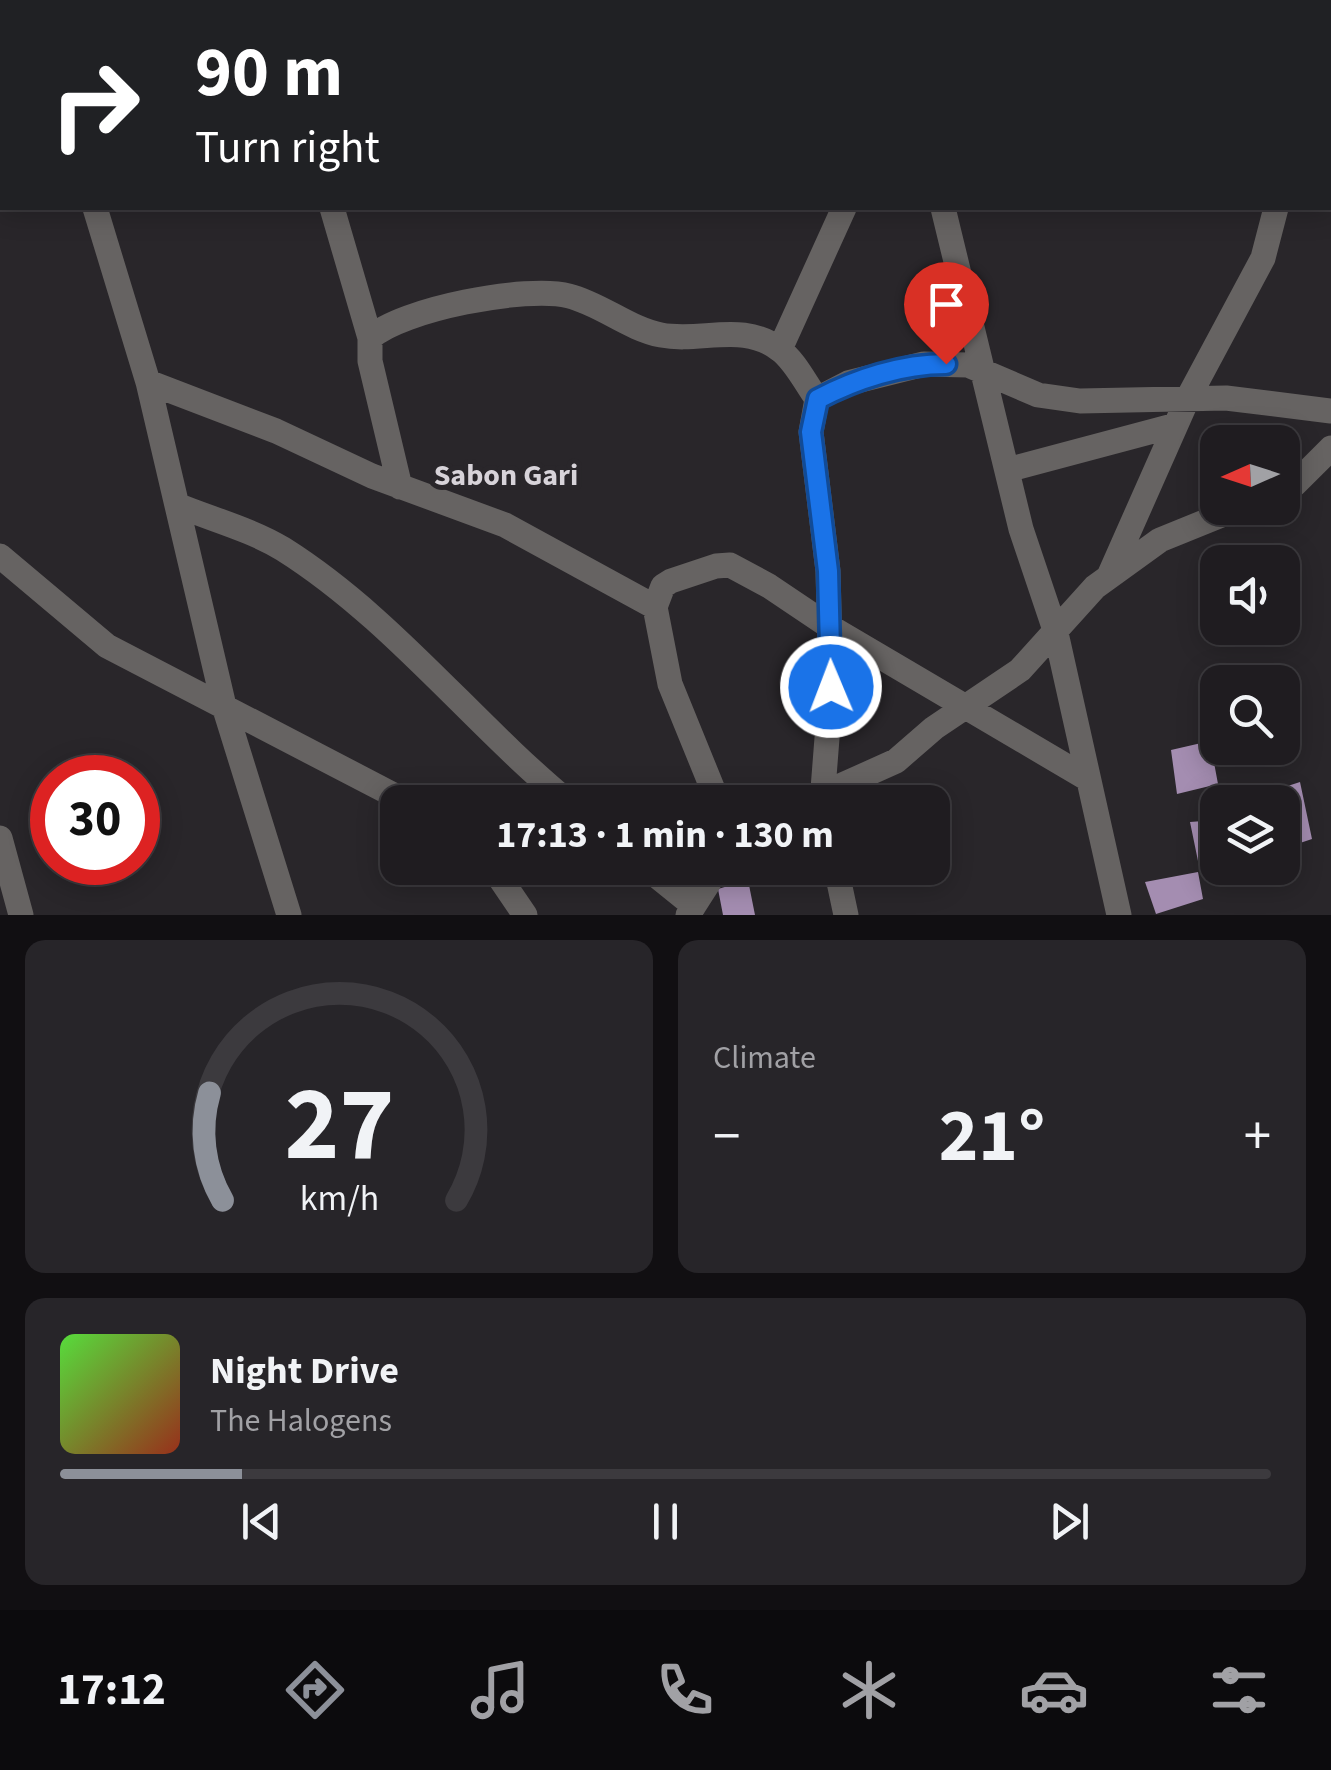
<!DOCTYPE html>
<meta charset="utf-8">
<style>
:root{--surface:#1f1c20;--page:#272529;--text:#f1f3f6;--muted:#a1a1a5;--line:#3c3a3e;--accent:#8c9099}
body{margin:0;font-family:"Source Sans 3",sans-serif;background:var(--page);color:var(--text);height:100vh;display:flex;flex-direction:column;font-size:38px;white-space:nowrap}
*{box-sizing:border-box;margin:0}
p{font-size:32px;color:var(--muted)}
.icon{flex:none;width:55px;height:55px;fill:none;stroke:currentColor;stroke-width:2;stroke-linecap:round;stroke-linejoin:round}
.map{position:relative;height:915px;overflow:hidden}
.panel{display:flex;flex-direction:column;gap:25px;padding:25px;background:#110f12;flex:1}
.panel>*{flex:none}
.top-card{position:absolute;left:0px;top:0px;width:1332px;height:210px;box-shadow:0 5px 25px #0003,0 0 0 2px var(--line);background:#202124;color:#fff;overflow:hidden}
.needle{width:65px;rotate:267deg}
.controls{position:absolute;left:1200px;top:425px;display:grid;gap:20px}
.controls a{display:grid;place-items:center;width:100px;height:100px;border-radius:20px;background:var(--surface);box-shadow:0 5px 25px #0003,0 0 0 2px var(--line);font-size:50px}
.speed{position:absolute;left:30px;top:755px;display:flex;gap:20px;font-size:50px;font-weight:700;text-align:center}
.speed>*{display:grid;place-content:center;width:130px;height:130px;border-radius:50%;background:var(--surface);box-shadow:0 5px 25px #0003,0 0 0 2px var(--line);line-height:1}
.speed .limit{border:15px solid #d22;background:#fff;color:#111}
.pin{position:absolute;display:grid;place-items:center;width:85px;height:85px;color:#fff;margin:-102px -42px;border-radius:50% 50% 50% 0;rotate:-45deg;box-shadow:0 0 10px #0007}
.pin .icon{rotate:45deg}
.me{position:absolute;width:110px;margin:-55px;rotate:359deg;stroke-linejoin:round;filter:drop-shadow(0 0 8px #0008)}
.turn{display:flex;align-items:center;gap:35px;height:210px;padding:0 30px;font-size:45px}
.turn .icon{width:130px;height:130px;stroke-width:2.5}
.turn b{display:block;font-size:70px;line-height:85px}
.big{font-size:75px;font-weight:700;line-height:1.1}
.panel .tile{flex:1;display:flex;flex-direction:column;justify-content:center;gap:15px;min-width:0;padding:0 35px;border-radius:20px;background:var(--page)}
.panel .dial{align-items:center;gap:0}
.dial svg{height:260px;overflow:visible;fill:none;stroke:var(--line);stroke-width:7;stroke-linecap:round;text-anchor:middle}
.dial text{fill:var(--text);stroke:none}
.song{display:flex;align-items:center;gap:30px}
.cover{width:120px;height:120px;border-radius:15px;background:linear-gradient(135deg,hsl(110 70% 55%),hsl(10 70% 35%))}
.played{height:10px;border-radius:5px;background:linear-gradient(90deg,var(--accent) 15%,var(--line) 15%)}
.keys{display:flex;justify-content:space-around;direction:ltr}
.heat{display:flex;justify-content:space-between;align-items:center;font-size:55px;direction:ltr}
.panel .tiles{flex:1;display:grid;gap:25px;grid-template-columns:1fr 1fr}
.tile:last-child{grid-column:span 2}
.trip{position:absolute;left:380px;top:785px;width:570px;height:100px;border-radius:20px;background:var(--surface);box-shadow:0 5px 25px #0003,0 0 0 2px var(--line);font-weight:700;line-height:100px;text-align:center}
.dock{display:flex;height:160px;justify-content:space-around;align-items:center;background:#0c0b0d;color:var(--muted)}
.dock .icon{width:70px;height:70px}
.dock .current{color:var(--accent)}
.dock b{font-size:45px;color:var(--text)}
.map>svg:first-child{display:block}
.building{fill:#a48db1}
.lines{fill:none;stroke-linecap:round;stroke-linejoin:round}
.minor{stroke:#666362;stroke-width:25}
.route-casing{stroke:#114b97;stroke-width:25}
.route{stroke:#1a73e8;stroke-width:18}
.labels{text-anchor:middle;stroke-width:10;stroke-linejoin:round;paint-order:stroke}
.quarter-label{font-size:30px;font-weight:bold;fill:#d7d3d9;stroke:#29262a}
</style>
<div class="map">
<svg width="1331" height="915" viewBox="0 0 1331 915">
<rect width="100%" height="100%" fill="#29262a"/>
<path class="building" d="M1210 741 1218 784 1177 794 1171 750Z
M1300 782 1312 839 1282 849V802H1267L1266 793Z
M1203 821 1218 853V860L1198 861 1190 822Z
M1198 872 1203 899 1156 914 1145 882Z
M748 880 755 915H723L718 889Z"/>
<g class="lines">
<path class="minor" d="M38 0 39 2
M890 0V2
M1293 0V2
M0 169H2
M95 208 148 382 224 706 289 915
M332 208 370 338V361L400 487
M943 208 1021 529 1056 633 1119 915
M370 338C401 309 527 285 569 296 601 304 629 329 661 335 701 343 744 321 780 350 795 361 806 384 817 399
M780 349 844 208
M148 382 276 431 372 476 505 525 655 607
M1007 470 1176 425
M1282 490 1295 484 1331 448
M177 505C211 519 252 530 283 549 391 617 471 722 568 802
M0 556 107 646 407 802
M1109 576 1187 400 1263 258 1276 208
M809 800 896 761 934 728 1020 670 1095 587 1160 540 1239 508
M718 802 670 684 655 607 663 586 671 581 716 566 730 565 769 586 830 627 1088 779
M822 802 831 687 828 571 811 432 817 399 848 383 924 364 968 365 1038 395 1080 401 1226 398 1331 411
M0 838 21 915
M493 868 525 915
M647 868 694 906
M836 868 846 915
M688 915 718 868"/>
</g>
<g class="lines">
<defs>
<path id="route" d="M831 687 828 571 811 432 818 399C856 379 902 364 946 364"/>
</defs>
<use href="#route" class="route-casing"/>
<use href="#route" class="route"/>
</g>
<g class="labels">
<g class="quarter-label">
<text x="506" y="485">Sabon Gari</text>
</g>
</g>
</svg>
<div class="controls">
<a><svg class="needle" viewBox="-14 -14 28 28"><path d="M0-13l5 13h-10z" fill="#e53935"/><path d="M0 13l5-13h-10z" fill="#a1a1a5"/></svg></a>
<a><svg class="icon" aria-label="sound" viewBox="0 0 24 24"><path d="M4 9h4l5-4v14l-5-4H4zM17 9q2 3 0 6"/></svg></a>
<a><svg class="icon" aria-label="search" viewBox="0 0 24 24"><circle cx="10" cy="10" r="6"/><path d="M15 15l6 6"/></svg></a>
<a><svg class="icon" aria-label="layers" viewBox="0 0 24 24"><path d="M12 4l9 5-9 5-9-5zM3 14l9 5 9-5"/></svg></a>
</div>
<div class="speed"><div class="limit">30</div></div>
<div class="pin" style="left:946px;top:364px;background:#d93025"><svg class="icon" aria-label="arrive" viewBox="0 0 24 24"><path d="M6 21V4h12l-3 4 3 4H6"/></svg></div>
<svg class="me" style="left:831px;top:687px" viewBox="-20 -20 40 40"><circle r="17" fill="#1a73e8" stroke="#fff" stroke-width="3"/><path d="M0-11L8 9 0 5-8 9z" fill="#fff"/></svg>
<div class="trip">17:13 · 1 min · 130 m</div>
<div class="top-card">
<div class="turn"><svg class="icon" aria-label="right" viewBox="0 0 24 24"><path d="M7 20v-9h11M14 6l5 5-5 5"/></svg><div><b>90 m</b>Turn right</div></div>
</div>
</div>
<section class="panel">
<div class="tiles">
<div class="tile dial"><svg viewBox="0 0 100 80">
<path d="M14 69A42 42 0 1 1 86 69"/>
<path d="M14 69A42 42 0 0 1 10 36" stroke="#8c9099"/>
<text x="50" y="56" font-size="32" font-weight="700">27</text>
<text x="50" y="72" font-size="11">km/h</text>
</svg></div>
<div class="tile"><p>Climate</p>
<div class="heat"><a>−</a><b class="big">21°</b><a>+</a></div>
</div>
<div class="tile">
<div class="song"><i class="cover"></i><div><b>Night Drive</b><p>The Halogens</p></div></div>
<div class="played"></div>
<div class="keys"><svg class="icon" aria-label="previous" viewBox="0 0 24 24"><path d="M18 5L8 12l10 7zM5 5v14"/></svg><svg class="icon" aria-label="pause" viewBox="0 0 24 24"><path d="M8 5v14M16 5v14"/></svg><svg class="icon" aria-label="next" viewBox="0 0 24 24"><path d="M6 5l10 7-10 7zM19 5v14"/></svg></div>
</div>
</div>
</section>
<nav class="dock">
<b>17:12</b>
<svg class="icon current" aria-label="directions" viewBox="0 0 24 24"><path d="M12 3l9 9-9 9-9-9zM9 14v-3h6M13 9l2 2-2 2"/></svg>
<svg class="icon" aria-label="music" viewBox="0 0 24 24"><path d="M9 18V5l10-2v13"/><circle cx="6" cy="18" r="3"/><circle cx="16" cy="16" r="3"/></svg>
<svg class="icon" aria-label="phone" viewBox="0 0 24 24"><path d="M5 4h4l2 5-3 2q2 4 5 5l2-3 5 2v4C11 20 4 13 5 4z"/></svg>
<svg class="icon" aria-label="climate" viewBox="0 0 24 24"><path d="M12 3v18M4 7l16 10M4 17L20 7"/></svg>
<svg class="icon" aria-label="car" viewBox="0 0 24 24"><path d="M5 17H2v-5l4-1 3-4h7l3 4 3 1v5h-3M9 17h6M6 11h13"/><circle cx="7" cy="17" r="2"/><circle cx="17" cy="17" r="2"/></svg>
<svg class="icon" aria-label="filters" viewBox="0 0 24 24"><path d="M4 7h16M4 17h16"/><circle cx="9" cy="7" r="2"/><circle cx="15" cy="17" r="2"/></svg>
</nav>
